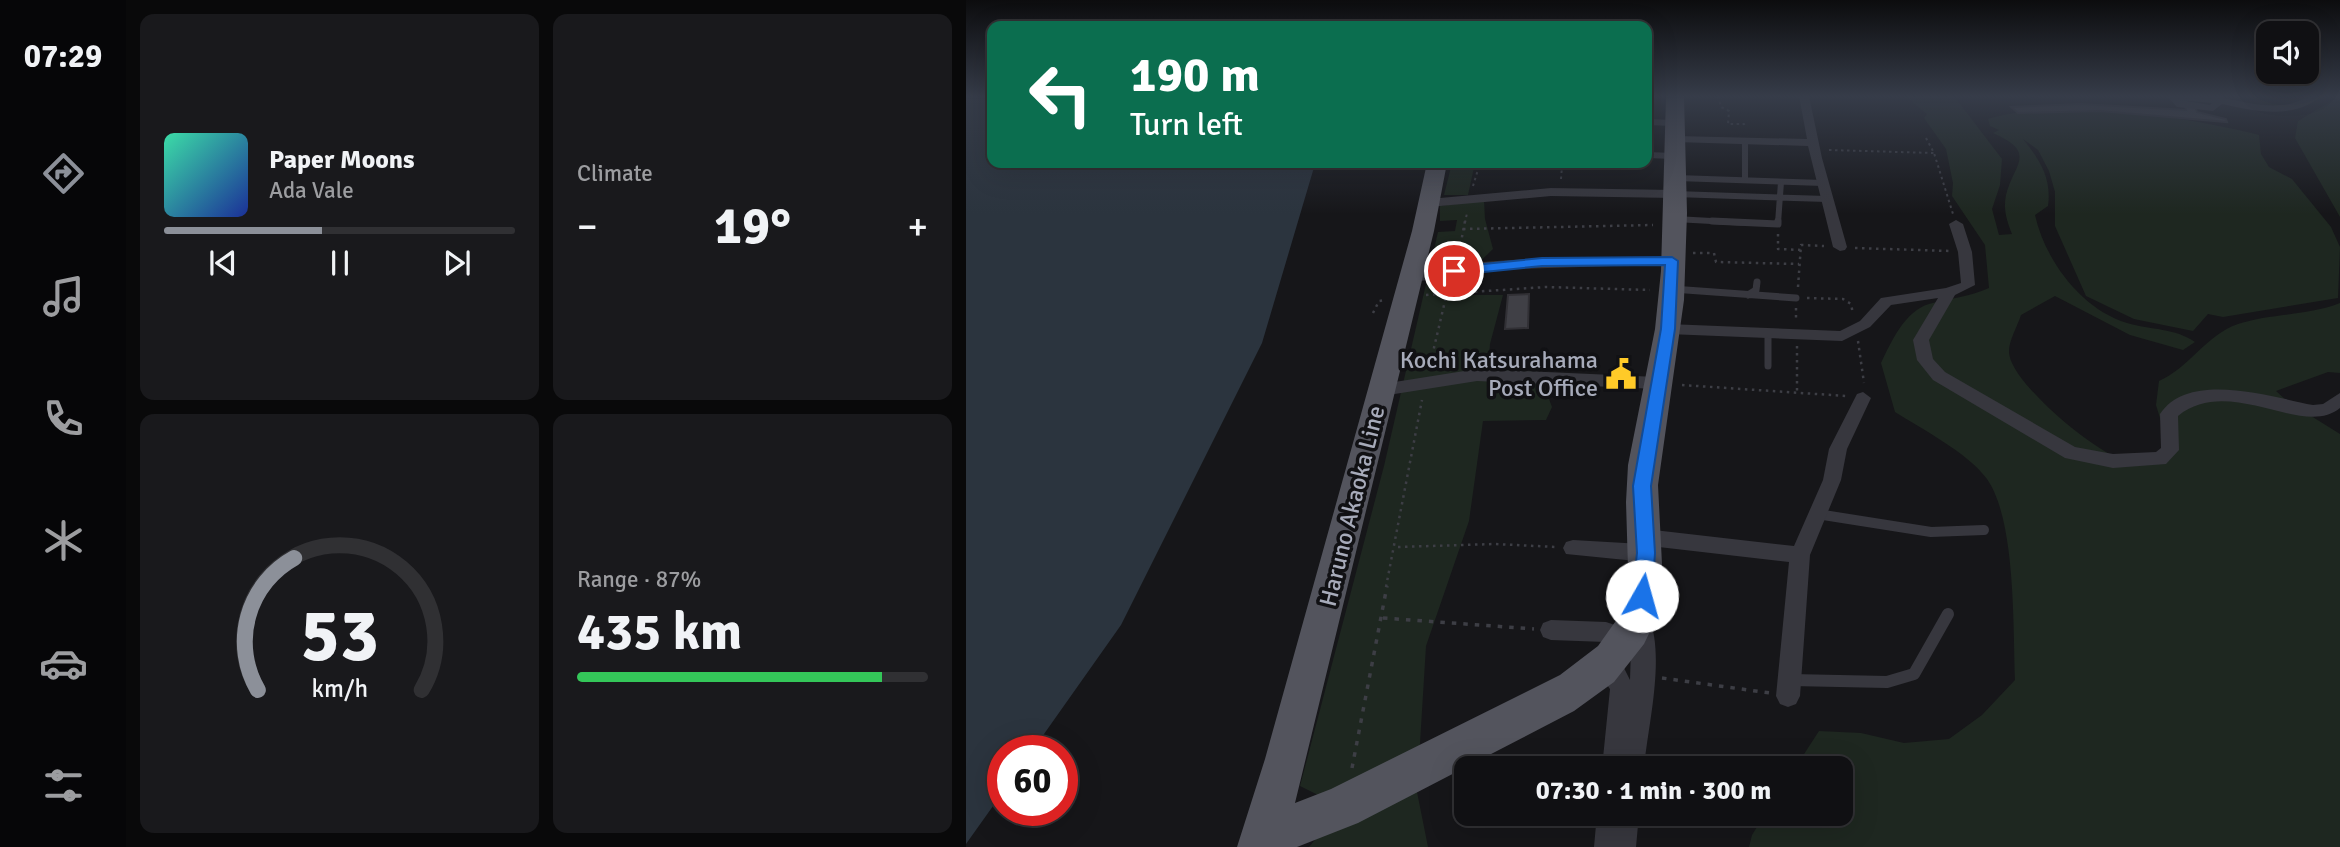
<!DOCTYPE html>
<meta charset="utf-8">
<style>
:root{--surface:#101013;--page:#19191c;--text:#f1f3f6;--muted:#9c9da0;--line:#303033;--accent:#8c9099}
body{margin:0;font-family:Signika,sans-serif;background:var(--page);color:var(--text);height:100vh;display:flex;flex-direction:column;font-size:26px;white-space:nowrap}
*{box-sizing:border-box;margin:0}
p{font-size:23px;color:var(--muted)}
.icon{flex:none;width:38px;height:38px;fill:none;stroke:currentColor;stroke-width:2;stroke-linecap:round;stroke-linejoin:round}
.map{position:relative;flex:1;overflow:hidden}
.details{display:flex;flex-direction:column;gap:14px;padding:14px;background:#09090a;width:840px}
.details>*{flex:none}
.hud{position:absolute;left:21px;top:21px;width:665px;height:147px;border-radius:14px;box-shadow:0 7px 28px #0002,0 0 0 2px var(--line);background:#0b6e4f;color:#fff;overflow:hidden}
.fabs{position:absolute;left:1290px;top:21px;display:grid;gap:14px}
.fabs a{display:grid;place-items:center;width:63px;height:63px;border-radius:14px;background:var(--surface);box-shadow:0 7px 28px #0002,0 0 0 2px var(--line);font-size:35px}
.speed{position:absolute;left:21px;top:735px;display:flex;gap:14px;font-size:35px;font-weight:700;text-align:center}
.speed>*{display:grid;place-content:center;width:91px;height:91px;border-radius:50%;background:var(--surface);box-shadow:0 7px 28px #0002,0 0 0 2px var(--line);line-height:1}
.speed .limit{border:10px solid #d22;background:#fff;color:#111}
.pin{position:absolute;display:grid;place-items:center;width:60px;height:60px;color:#fff;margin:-30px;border:4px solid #fff;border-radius:50%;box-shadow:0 2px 7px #0007}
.me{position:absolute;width:77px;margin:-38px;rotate:7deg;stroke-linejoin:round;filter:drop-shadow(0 0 5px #0008)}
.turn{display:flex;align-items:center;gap:24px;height:147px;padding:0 28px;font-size:32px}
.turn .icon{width:91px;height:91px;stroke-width:2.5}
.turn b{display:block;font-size:49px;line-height:60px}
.big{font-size:52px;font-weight:800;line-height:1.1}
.details .tile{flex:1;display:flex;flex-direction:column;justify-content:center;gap:10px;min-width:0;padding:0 24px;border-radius:14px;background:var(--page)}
.details .dial{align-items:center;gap:0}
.dial svg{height:182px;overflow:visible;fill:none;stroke:var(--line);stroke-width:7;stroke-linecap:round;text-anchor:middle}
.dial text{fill:var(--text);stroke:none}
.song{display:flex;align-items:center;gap:21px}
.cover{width:84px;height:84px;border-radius:10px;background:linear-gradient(135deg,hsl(160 70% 55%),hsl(230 70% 35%))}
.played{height:7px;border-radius:4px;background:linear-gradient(90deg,var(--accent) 45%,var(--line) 45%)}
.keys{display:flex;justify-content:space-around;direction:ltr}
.heat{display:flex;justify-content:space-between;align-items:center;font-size:38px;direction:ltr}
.charge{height:10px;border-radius:5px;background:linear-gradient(90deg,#34c759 87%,var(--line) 0)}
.details .tiles{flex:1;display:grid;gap:14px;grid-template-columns:repeat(2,1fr)}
.trip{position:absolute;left:488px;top:756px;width:399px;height:70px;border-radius:14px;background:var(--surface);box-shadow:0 7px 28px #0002,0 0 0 2px var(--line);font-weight:800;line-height:70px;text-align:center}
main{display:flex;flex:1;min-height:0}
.tab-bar{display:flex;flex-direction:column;width:126px;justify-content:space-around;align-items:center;background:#060608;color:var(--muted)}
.tab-bar .icon{width:49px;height:49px}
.tab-bar .on{color:var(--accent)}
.tab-bar b{font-size:32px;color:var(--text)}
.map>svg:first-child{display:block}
.green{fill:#1e2720}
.water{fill:#2b343e}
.building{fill:#404046;stroke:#313035;stroke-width:2}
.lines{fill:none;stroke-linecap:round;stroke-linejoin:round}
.path-far2{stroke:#3d3e45;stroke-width:2;stroke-dasharray:2.5 3.5;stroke-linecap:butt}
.path-far1{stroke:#3d3e45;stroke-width:2.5;stroke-dasharray:2.5 4.5;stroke-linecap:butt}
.path{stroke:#3d3e45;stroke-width:3.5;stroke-dasharray:4.5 7;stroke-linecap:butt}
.service-far3{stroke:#37373e;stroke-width:6}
.service-far2{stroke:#37373e;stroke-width:7}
.service-far1{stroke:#37373e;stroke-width:10}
.service{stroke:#37373e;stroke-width:12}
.minor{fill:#37373e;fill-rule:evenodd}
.primary{fill:#53545d;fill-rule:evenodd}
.route{fill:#1a73e8;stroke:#114b97;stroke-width:2}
.labels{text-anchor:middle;stroke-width:7;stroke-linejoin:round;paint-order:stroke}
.poi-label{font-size:24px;fill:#a7abba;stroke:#111114;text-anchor:end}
.street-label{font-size:24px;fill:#a7abba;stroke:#111114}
</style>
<main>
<nav class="tab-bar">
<b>07:29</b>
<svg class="icon on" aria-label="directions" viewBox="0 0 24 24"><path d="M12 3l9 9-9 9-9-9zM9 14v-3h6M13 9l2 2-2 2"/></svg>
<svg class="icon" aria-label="music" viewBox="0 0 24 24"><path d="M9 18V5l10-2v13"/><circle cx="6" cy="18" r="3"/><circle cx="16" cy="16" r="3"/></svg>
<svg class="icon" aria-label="phone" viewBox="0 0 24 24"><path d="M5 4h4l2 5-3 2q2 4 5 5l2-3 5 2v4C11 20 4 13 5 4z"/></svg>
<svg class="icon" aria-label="climate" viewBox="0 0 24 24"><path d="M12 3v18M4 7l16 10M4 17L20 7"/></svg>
<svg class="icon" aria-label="car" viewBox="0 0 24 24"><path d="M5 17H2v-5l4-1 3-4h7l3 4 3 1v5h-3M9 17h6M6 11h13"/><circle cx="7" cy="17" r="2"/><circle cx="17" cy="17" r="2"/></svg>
<svg class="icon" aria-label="filters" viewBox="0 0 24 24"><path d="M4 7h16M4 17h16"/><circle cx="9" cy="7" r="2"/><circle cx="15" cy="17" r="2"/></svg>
</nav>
<section class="details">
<div class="tiles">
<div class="tile">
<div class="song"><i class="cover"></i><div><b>Paper Moons</b><p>Ada Vale</p></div></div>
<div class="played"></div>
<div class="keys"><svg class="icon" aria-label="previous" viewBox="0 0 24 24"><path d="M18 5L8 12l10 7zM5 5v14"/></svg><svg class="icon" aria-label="pause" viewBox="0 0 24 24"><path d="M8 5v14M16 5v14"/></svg><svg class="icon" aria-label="next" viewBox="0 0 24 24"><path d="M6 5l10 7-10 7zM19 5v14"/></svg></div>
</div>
<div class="tile"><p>Climate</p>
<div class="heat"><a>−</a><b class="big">19°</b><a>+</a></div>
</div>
<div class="tile dial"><svg viewBox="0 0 100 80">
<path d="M14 69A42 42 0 1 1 86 69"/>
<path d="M14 69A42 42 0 0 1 30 11" stroke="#8c9099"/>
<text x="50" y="56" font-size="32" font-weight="700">53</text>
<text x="50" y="72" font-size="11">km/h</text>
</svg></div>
<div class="tile"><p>Range · 87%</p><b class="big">435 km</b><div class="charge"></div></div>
</div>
</section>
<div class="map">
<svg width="1374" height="847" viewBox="0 0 1374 847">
<rect width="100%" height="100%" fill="#161619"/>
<path class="green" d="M939 96H988L1036 159 1034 185 1026 209 1033 235 1046 234C1041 221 1037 210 1040 195 1048 163 1072 153 1027 133L1033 130 1024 126 1022 119C1091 97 1222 117 1293 135L1295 154 1303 167 1326 179 1365 227 1374 247 1372 298 1257 317 1242 314 1227 331 1168 319 1120 296 1089 226V192L1083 171 1072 150 1057 139C1073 159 1086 177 1082 206L1069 215C1079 260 1115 309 1161 323 1185 330 1209 328 1229 342L1217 350 1164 335 1089 296 1055 315C1052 325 1043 340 1043 351 1042 381 1131 454 1159 461 1170 464 1185 461 1197 461L1198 431 1190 405 1193 381C1223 368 1240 335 1272 324 1305 313 1341 316 1374 303V373L1362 372 1310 391 1321 401 1374 434V847H783L786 835 799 814H875V768H829L853 731 895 733 938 743 983 739 1016 715 1049 680C1047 628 1050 520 1021 479 1002 453 956 429 929 412L915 363C925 342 939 311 963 304 984 298 1003 297 1023 288L1019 245 986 196 987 183 980 149 958 118 961 114Z
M1374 96V217L1329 138 1332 121Z
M486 163H509L502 195H478Z
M518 200 519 219 527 249 498 277 495 295H537L524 344 522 369 573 372 586 407 580 420 517 421 503 521 460 646 451 792 462 847H343L376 807 334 786 418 466 472 232 489 231 491 220 474 221V206Z"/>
<path class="water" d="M0 96H26V163L349 164 296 343 155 625 66 751H37V792L0 844Z"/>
<path class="building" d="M1115 104 1220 110 1219 106 1229 107 1231 112 1260 119 1261 122 1134 111 1052 113 1045 107Z
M563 294 562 328 539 329 542 295Z"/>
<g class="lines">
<path class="path-far2" d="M752 96 755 107 763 111 762 124H778L779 128
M960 138 968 153 987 214
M863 150 968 153
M595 179 596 166
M507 186 514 163
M499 223 501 213"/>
<path class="path-far1" d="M497 229 687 225
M812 234V249L835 250
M889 248 984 251
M727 253H748L750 262 833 264
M492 258 499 221
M832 287 835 245 858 246
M460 295 580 287 684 290
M841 298 877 299 885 304 887 314
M830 308V322
M407 313 413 301 419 300
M892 341 898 383
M831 346V392
M463 369 483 284
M716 385 880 396
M432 547 529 544 590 547
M420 587 456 400"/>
<path class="path" d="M417 618 568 629
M696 678 804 693
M386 768 421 586"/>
<path class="service-far3" d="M681 122 708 123
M779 141V180
M681 155 708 156
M711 178 857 183
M709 194 861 199
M709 219 782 223
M812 223 815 182"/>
<path class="service-far2" d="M746 221 812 224V221
M706 289 830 298
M782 295 790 290 791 282
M802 334V366"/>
<path class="service-far1" d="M851 514 965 532 1018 530"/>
<path class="service" d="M825 680 921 682 948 674 982 614"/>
<path class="minor" d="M833 96H843L856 158 881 247 879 250 874 251 867 247 842 146 710 142 704 139 710 136 841 139Z
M1201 96H1258V98C1277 102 1297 107 1316 105 1331 104 1341 95 1355 96 1328 120 1288 111 1256 104L1247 111 1211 107ZM1214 100 1246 103 1244 105Z
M585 188 709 190 715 194 709 198 585 196 463 207 457 203 463 199Z
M990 220 997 224 1006 252 1009 285 989 295 963 340 967 359 979 372 1109 447 1147 454 1190 452 1195 448 1194 414C1223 370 1305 397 1347 405L1357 404 1374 393V408C1337 439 1264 374 1212 416L1213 450 1200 464 1147 468 1099 458 967 380 951 360 947 340 972 298 925 305 904 327 876 341 702 334 694 329 702 324 874 331 894 321 915 298 980 288 995 283 992 252 983 224Z
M706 257 711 258V264L517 270 444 283 437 279 444 275 517 262 576 258Z
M511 369 691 377 699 383 691 389 511 381 416 396 408 390 416 384Z
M897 392 905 398 881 449 875 480 844 555 834 696 830 704 822 707 814 704 810 696 823 562 684 546 690 553 687 559 680 562 600 554 597 548 600 542 607 540 676 544 669 537 672 531 679 529 828 546 857 480 863 449 891 394Z
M674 612 682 615C700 655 682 725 678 768H636L644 689 628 667 631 659 639 656 658 668 664 680 665 648 661 649 640 642 585 640 577 637 574 630 577 623 585 620 640 622 664 630 666 615Z
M631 814H673L670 847H628Z"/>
<path class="primary" d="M700 96H718L721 213 718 300 692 485 697 584 691 617 678 644 648 682 608 711 392 823 331 847H271L299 759 446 231 461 163H481L468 231 329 803 365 789 594 675 632 646 654 615 662 568 660 502 662 465 689 329 695 271Z"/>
</g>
<linearGradient id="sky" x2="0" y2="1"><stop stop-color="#0c0c0e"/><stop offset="0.45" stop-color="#363c49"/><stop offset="1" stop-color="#363c49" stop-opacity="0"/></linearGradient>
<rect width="1374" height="214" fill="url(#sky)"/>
<path class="route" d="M706 257 712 261 709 329 685 486 689 553 686 596 683 602 676 605 669 602 666 596 671 553 667 486 695 329 699 265 576 266 488 275 482 271 488 267 576 258Z"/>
<defs>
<symbol id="civic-bare" viewBox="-9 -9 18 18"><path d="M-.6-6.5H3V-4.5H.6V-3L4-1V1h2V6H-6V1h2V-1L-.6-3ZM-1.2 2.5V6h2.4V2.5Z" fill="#ffca28" stroke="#111114" stroke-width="2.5" paint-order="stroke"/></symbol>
</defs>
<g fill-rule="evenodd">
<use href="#civic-bare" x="633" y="352" width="44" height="44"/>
</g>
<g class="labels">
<g class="poi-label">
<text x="632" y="368">Kochi Katsurahama<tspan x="632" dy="28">Post Office</tspan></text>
</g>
<g class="street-label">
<text transform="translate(386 506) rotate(-76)" y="8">Haruno Akaoka Line</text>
</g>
</g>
</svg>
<div class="fabs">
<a><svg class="icon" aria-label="sound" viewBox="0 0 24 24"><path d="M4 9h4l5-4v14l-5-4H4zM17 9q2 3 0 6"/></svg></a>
</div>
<div class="speed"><div class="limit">60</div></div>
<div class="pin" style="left:488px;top:271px;background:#d93025"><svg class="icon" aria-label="arrive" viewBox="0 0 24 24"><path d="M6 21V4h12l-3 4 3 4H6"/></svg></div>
<svg class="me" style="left:676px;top:596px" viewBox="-20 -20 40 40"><circle r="19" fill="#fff"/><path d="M0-13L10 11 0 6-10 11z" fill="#1a73e8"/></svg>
<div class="trip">07:30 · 1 min · 300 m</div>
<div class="hud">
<div class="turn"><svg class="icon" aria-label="left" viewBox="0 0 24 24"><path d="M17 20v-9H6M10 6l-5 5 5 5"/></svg><div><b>190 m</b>Turn left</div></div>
</div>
</div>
</main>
